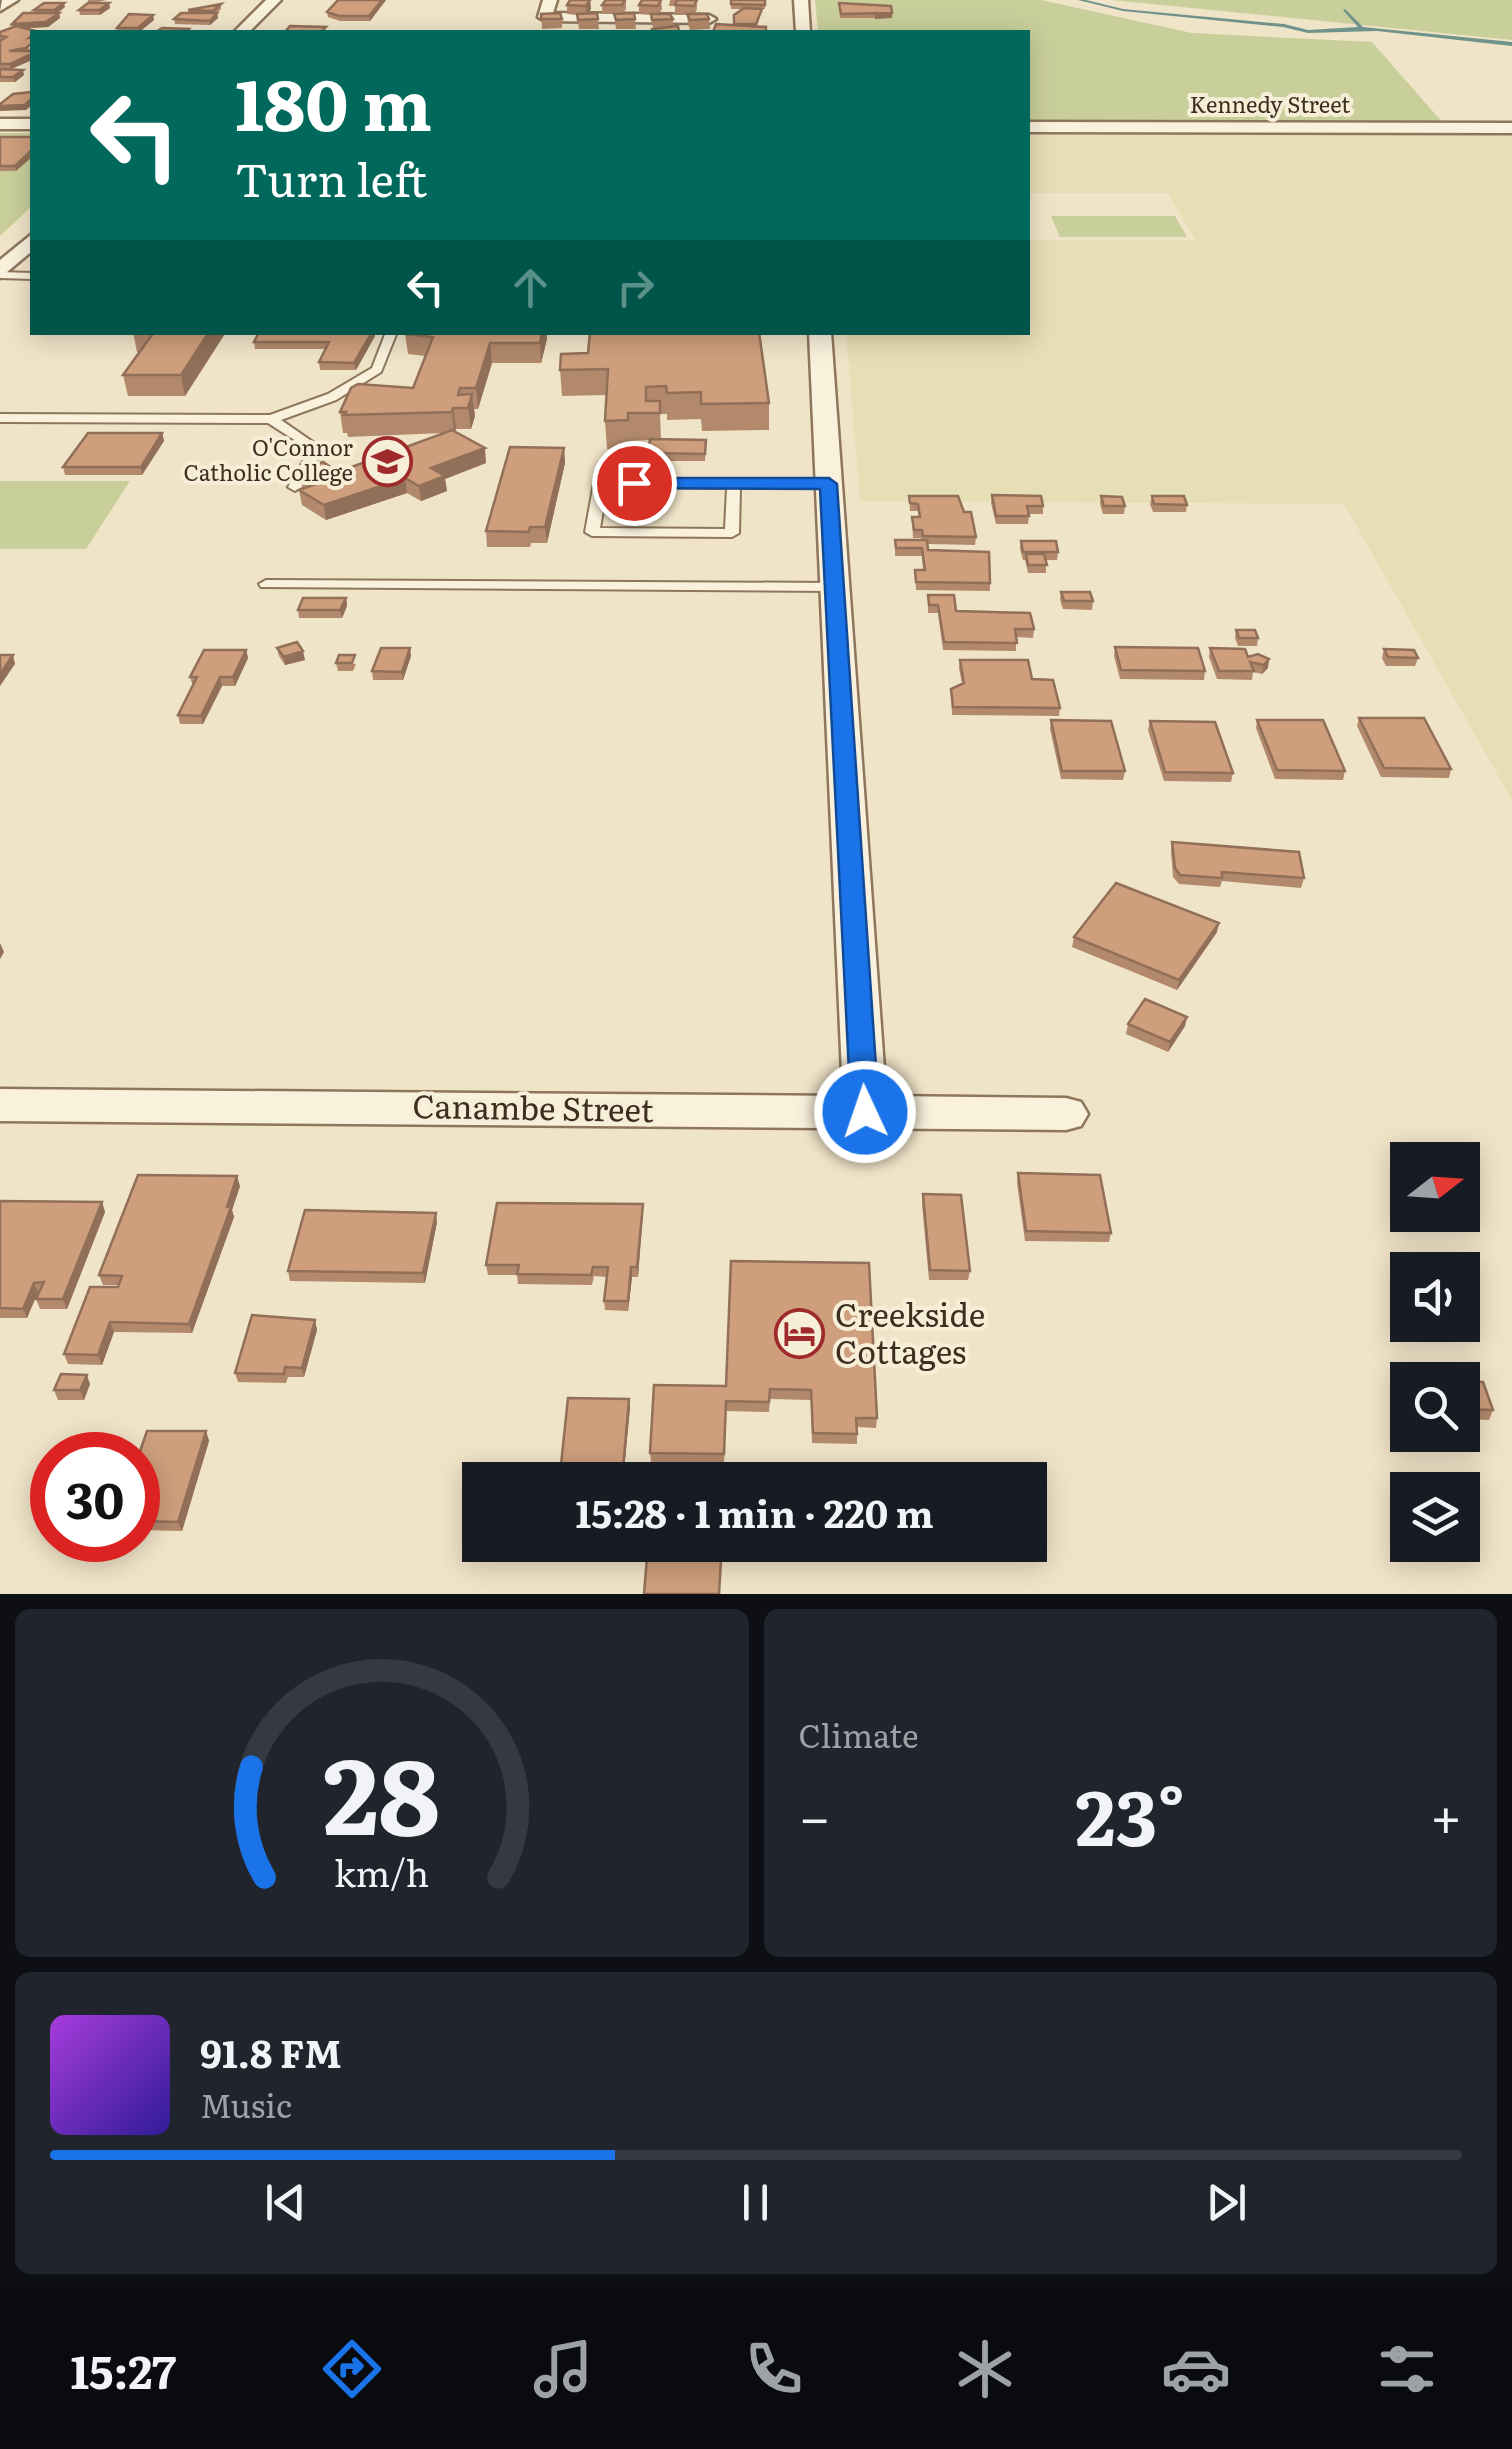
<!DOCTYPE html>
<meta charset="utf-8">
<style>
:root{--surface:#171b24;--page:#20242c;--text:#f1f3f6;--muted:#9ea1a6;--line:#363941;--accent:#1a73e8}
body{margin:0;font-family:Literata,serif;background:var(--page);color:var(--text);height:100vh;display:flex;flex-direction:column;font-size:38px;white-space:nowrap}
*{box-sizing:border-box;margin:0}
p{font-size:32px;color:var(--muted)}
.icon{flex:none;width:55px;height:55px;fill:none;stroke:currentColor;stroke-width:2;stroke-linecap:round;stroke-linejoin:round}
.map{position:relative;height:1594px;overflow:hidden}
.drawer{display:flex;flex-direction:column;gap:15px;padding:15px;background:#0d0f14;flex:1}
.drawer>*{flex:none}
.guide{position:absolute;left:30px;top:30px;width:1000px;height:305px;border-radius:0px;box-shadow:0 5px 25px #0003;background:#00695c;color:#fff;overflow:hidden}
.needle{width:65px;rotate:73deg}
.fabs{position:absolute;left:1390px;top:1142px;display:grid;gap:20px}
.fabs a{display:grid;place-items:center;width:90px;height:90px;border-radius:0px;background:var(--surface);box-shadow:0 5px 25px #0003;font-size:50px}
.speed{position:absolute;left:30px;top:1432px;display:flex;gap:20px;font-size:50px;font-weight:700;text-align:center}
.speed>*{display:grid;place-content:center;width:130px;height:130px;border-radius:50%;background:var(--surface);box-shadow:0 5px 25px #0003;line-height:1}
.speed .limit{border:15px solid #d22;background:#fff;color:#111}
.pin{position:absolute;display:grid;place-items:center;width:85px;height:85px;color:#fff;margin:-42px;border:5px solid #fff;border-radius:50%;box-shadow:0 2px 10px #0007}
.me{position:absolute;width:110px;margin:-55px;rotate:357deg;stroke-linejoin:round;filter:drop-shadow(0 0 8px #0008)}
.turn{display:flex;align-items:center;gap:35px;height:210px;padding:0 40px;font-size:45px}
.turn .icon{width:130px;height:130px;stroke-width:2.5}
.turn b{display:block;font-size:70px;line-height:85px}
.lanes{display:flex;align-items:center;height:95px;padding:0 40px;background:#0003;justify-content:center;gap:50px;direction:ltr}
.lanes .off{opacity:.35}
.big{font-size:75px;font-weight:700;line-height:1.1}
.drawer .tile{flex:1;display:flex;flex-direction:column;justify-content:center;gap:15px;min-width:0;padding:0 35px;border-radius:15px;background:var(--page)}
.drawer .dial{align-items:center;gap:0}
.dial svg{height:260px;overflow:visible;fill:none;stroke:var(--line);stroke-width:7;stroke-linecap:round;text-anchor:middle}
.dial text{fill:var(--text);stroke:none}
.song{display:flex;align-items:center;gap:30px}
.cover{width:120px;height:120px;border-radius:15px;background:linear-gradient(135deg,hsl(280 70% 55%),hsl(250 70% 35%))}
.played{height:10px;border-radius:5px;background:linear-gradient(90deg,var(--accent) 40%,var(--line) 40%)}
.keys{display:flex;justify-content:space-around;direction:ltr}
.heat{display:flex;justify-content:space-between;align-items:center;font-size:55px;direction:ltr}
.drawer .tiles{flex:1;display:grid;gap:15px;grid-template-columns:1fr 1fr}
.tile:last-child{grid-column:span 2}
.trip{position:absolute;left:462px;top:1462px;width:585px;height:100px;border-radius:0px;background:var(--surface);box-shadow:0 5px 25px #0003;font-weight:700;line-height:100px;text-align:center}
.tab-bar{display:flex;height:160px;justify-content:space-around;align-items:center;background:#090b0e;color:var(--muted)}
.tab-bar .icon{width:70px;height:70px}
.tab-bar .current{color:var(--accent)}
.tab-bar b{font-size:45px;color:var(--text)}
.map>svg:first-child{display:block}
.farmland{fill:#e6deb5}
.green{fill:#c9cf9b}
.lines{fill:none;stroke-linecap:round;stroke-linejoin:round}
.stream{fill:#6f938a;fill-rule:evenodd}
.lane-casing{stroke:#8d765c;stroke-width:4}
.street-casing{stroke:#8d765c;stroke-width:5}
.lane{fill:#faf1dc;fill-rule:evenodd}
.street{fill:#faf1dc;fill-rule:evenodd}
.wall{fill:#b2896c}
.shaded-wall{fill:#916f58}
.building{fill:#cf9f7d;stroke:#916f58;stroke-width:2.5}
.route{fill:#1a73e8;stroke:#114b97;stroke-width:2.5}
.labels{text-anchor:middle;stroke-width:8;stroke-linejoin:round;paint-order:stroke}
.far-street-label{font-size:22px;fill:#3d2e20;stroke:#f7eed8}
.far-poi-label{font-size:22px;fill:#3d2e20;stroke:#f7eed8;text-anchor:end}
.near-street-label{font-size:32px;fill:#3d2e20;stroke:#f7eed8}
.near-poi-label{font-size:32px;fill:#3d2e20;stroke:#f7eed8;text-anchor:start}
</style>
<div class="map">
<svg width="1512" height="1594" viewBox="0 0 1512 1594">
<rect width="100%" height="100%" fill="#f0e4c8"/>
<path class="farmland" d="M1028 135H1512V800L1344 504 860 501 846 333 1028 332V240H1195L1168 193H1028Z"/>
<path class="green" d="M815 0H1041L1192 33 1372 42 1444 124 1028 120V32H818Z
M1111 0H1512V40Z
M0 133H32V206L0 236Z
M1051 216H1175L1187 237H1060Z
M0 481H130L86 549H0Z"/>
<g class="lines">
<path class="stream" d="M1078 0H1086L1123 9 1284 24 1308 30 1358 27 1343 10 1345 9 1363 27 1512 42V46L1377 31 1308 33 1283 27 1123 11Z"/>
<defs>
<path id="lane" d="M0 272 32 273V279L0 278Z
M386 332H397L381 372 336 400 281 420 323 449 302 487 295 491 288 487 310 450 268 423 0 422V414L270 415 328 394 372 368Z
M601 479 829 480 836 484 829 488H740L739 533 732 537 592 536 585 532 594 483ZM607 487 727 488 725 529 600 528Z
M266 580 835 583 842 587 835 591 261 587 259 584Z"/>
<path id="street" d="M18 0 0 11 2 0Z
M266 0H281L249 32H234Z
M543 0H557L553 13 709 15 716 19 709 23 545 21 538 17Z
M794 0H808L810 32H796Z
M0 119H32V129H0Z
M1028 122 1512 123V133L1028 132Z
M32 234V251L0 278V260Z
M809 332H831L886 1096 1066 1098 1081 1102 1088 1114 1081 1126 1066 1130 0 1121V1089L843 1096Z"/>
</defs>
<use href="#lane" class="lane-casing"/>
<use href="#street" class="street-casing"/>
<use href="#lane" class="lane"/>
<use href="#street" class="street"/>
</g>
<path class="wall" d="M88 0H107L93 3 110 8 100 15H80L79 10 88 3Z
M338 0H386L370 21H340L328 17 327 12Z
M590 0 591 9 588 14 598 19 599 29H579L577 15 567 14V5Z
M626 0V9L623 14 635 19 636 29H616L614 14H602V5Z
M661 0 662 9 659 14 673 19V27L653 29 651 15 639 14V5Z
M670 0H697V9L695 14 709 19 710 29 690 30 688 24 687 15H675V6H669Z
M731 0H765V9H762L757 27 734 25V15L743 9H731Z
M839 3 892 13V18H840Z
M221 4V9L217 13 218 18 210 25 175 24 174 19 189 13 188 10Z
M65 7 57 13H59L60 18 48 27 24 28 30 51H32V60L11 69H0V32L13 27 34 13V10Z
M541 14 562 19V28L542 29Z
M154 20 139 32H118L117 28Z
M0 69 24 75 15 82H0Z
M0 137H32L16 171H0Z
M133 332H226L185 396H128L123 375 140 352H137Z
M259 332H375V336L356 370H320L319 362 325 349H255L254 342Z
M405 334 547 339 541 363H492L478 409H474L475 416 471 429H456L455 432 486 463 445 479 447 491 421 501 407 493 326 520 302 505 299 490 305 488 302 486 299 471 338 472 443 433 348 437 347 433H343L340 412 413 388 426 356 408 354Z
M561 354 769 403V430L702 431 701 419 667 420V414H660L661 439 706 440 705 461H649L650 440 629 441V448L607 449 605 421 606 395 562 396 560 370Z
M162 433 164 441 142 475H65L63 467Z
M564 448 565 463 547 543H531L530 547H487L486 531Z
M992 495 1043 506V514H1029L1028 524H996L991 503Z
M909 496 976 537 975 545 928 544V550L990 583V591L916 590 915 570H923L922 556H895V540H922L921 538H913L912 517H919L918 511H910Z
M1101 496 1125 506 1124 514H1103L1100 504Z
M1152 496 1187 505 1186 512H1153L1150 504Z
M1021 541 1058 552 1057 560H1046V573H1028L1025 560H1023L1020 549Z
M1061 592 1093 601 1092 610 1063 609 1060 600Z
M928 595 956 611 1034 629 1033 638 1016 637V651L943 650 938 613H928Z
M346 598 347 606 342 618H299L298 610Z
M1236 630 1258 638 1257 646H1238L1235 638Z
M1115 647 1205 671 1204 680 1120 679 1114 656Z
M277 648 305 660 285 665 279 656Z
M1210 648 1248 657 1268 668 1262 674 1253 672 1252 680 1217 679 1209 657Z
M1384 649 1418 658 1415 666H1386L1382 658Z
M246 650 248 658 235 686H222L203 724H180L178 715 193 686 190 677Z
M411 656 403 680H373L372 671Z
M960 660 1032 679 1060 708 1059 716 952 715 951 689 962 684 959 668Z
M336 663 356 664 353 671H338Z
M1359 718 1451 769 1449 778 1381 777 1357 726Z
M1051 720 1125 771 1123 780 1061 779 1050 729Z
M1257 720 1345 771 1343 780 1275 779 1256 728Z
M1150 721 1233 773 1231 782 1164 781 1148 730Z
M1172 842 1304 878 1301 888 1222 881 1220 887 1179 884 1173 877 1171 851Z
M1217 932 1177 990 1072 947 1074 937Z
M1128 1024 1185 1026 1168 1052 1126 1034Z
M1018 1173 1111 1233 1109 1242 1025 1241 1017 1183Z
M240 1186 232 1210 234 1217 192 1333 114 1332 102 1365 68 1364 64 1354 118 1287 119 1285H103L99 1275Z
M923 1194 970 1271 968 1280H929L922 1204Z
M0 1201 102 1202 105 1212 67 1309H40L36 1299 39 1292H38L27 1318H0Z
M643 1204 638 1277H632L628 1311 605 1310 604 1301 607 1277 594 1276 592 1285 518 1284 517 1275H488L486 1265Z
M437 1222 425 1283 290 1281 288 1271Z
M731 1261 877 1418 876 1428 857 1427V1444L812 1443 811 1400 770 1399 769 1412 726 1411 724 1464 651 1462 650 1453 726 1386Z
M315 1320 317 1330 304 1377H288L286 1383 238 1382 235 1373Z
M1397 1381H1408V1418H1403L1394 1390Z
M1462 1381 1493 1410 1489 1420 1462 1419Z
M90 1384 84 1400H58L54 1390Z
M630 1408 623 1480H560V1474Z
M206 1431 209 1441 182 1531 138 1530V1457Z"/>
<path class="shaded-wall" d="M382 0H386L370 21 369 16Z
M590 0 591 9 586 16V6Z
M64 3 65 7 55 15 54 10Z
M109 3 110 8 100 15 99 10Z
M59 13 60 18 48 27 13 29 12 24Z
M217 13 218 18 210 25V21Z
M892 13V18L875 19V14Z
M153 15 154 20 139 32 138 28Z
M32 54V60L11 69 10 64Z
M23 70 24 75 15 82 13 77Z
M32 98V105L26 110 0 111V106Z
M32 150V157L16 171 15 166Z
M209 332H226L185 396 181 375Z
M372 332H375V336L356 370 354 363Z
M542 332H547V339L541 363 540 343Z
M490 343 492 363 478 409 476 388Z
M472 394 475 416 471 429 468 408Z
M453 408 456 429 454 433 452 412Z
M162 433 164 441 142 475 141 467Z
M485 448 486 463 445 479 447 491 421 501 419 486 431 468Z
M564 448 565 463 547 543 545 527Z
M405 478 407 493 326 520 324 505Z
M346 598 347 606 342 618 340 610Z
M410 648 411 656 403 680 402 672Z
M246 650 248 658 235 686 233 677Z
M303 651 305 660 285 665 284 657Z
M13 655 15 664 0 686V674Z
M1269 659 1268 668 1262 674 1264 665Z
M220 677 222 686 203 724 201 716Z
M1219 923 1217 932 1177 990 1179 980Z
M0 943 4 952 0 959Z
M1187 1017 1185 1026 1168 1052 1170 1042Z
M237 1176 240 1186 232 1210 234 1217 192 1333 189 1324Z
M102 1202 105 1212 67 1309 63 1299Z
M643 1204V1214L638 1277 637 1267Z
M436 1213 437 1222 425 1283 423 1273Z
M631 1267 632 1277 628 1311V1301Z
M34 1283 38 1292 27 1318 23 1309Z
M315 1320 317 1330 304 1377 302 1368Z
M110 1322 114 1332 102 1365 98 1355Z
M87 1375 90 1384 84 1400 80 1390Z
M629 1399 630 1408 623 1480H622Z
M206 1431 209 1441 182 1531 178 1522Z"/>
<path class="building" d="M338 0H382L369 16H339L327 12Z
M570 0H590L586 6 567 5Z
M606 0H625L622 5H602Z
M642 0H661L658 6 639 5Z
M677 0H697L694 6 675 5Z
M731 0H765V5L731 4Z
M44 3H64L54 10H34Z
M88 3H109L99 10H79Z
M839 3 891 6 892 13 841 14Z
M221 4 213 11 188 10Z
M744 8 762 9 756 24H734V15Z
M23 13H59L46 22 12 24Z
M181 13H217L210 21 174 19Z
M560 13 562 19H541V14Z
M597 13 598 19 578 20 577 14Z
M634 13 635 19 616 20 614 14Z
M129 14 153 15 138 28H117Z
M651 14H670L673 19 652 20Z
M687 14H707L709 19 690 20Z
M716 24 766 27V32H713Z
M16 26 40 32H32V36L29 38H32V43L26 48 9 51H32V54L10 64H0V41L6 37 0 36V32Z
M290 26 326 27 321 32H285Z
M678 26 679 32H652V29Z
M162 28 189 29 186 32H156Z
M0 69 23 70 13 77H0Z
M32 92V98L25 105 0 106V104L13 94Z
M0 137H32V150L15 166H0Z
M154 332H209L181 375H123Z
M259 332H372L354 363 319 362 329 342H254Z
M405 332H542L540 343H490L476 388H460L458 395 472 394 468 408H453L452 412 344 415 346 412H340L351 388 358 384 413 388 433 337 405 334Z
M590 332H759L769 403 701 404V392L667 393 666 386 646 387V401H660V413H628V420L605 421 608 369 560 370 561 354 588 353Z
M452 430 485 448 431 468 445 476 419 486 405 478 324 505 299 490 319 483 299 471 323 462 338 472Z
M88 433H162L141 467H63Z
M650 439 706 440 705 454 648 453Z
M510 447 564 448 545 527H530L529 532 486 531Z
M992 495 1041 496 1043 506H1027L1029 516H996Z
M909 496H958L964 512H971L976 537 923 536 922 530H914L912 517H920L918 504 910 503Z
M1101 496 1122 497 1125 506H1104Z
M1152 496H1184L1187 505 1154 504Z
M895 540H927L928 550 989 552 990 583 916 582 915 570H925L922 548H896Z
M1021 541H1056L1058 552H1023Z
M1026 554H1044L1047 565H1028Z
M1061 592H1090L1093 601H1064Z
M928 595H954L956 611 1030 613 1034 629H1015L1017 643 944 642 938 605H929Z
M303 598H346L340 610H298Z
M1236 630H1255L1258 638H1239Z
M297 642 303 651 284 657 277 648Z
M1115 647 1198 648 1205 671 1121 670Z
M381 648H410L402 672 372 671Z
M1210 648 1245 649 1248 657 1258 654 1269 659 1264 665 1250 662 1254 671H1219Z
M1384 649 1414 650 1418 658 1388 657Z
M204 650H246L233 677H220L201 716 178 715 197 677H190Z
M0 655H13L0 674Z
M339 655H355L352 663H336Z
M960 660H1028L1032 679 1053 680 1060 708 953 707 951 689 964 683Z
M1359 718H1424L1451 769 1384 768Z
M1051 720 1111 721 1125 771H1062Z
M1257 720H1323L1345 771 1277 770Z
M1150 721 1215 722 1233 773 1165 772Z
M1172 842 1299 852 1304 878 1222 872V878L1180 875 1175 868Z
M1116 883 1219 923 1179 980 1074 937Z
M1145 999 1187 1017 1170 1042 1128 1024Z
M1018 1173 1100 1175 1111 1233 1026 1231Z
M138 1175 237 1176 227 1207H231L189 1324 110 1322 98 1355 64 1354 90 1287H118L122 1276 99 1275Z
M923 1194 961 1195 970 1271 930 1270Z
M0 1201 102 1202 63 1299H36L44 1282 34 1283 23 1309 0 1308Z
M497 1203 643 1204 637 1267H631L628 1301H604L608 1267H593L591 1275 517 1274 519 1265H486Z
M305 1210 436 1213 423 1273 288 1271Z
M731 1261 869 1263 877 1418H856L857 1434 813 1433 811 1390 770 1389 769 1402 726 1401 724 1454 650 1453 654 1385 726 1386Z
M252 1315 315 1320 302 1368 285 1367 284 1374 235 1373Z
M61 1374 87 1375 80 1390H54Z
M1397 1381H1408V1408H1407Z
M1462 1381 1483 1382 1493 1410 1462 1409Z
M568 1398 629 1399 622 1480H600L601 1475 560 1474Z
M147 1431H206L178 1522 138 1521V1457Z
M648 1545H722L719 1594H644Z"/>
<path class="route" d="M829 478 837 484 879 1112 875 1120H855L851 1112 820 489 634 488 626 483 634 478Z"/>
<defs>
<symbol id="school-ring" viewBox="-11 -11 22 22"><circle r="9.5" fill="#f7eed8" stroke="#9e2a2b" stroke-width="1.5"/><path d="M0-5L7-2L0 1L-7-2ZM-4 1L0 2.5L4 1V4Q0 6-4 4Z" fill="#9e2a2b"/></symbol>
<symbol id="hotel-ring" viewBox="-11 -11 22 22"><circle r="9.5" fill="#f7eed8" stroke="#9e2a2b" stroke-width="1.5"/><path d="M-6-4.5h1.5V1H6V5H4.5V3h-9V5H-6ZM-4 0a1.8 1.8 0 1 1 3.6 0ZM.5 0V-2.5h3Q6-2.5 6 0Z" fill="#9e2a2b"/></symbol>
</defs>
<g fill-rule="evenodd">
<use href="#school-ring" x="360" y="434" width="55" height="55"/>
<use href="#hotel-ring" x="772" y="1306" width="55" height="55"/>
</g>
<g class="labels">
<g class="far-street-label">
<text x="1270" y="113">Kennedy Street</text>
</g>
<g class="far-poi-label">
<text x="353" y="456">O'Connor<tspan x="353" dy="25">Catholic College</tspan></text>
</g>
<g class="near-street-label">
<text transform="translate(533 1109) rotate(1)" y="11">Canambe Street</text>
</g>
<g class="near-poi-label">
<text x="835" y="1327">Creekside<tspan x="835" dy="37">Cottages</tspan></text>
</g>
</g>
</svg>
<div class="fabs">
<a><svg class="needle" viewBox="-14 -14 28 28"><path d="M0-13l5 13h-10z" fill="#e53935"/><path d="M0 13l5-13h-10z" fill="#9ea1a6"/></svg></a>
<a><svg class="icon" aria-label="sound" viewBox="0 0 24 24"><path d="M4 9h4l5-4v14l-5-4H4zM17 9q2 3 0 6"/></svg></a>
<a><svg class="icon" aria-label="search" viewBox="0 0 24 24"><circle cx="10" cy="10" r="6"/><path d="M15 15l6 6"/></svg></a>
<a><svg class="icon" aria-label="layers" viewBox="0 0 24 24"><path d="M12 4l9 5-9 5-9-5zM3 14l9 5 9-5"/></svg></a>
</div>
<div class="speed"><div class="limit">30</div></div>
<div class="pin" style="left:634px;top:483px;background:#d93025"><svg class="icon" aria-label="arrive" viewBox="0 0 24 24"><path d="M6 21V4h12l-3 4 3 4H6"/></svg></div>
<svg class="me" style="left:865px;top:1112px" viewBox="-20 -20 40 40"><circle r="17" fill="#1a73e8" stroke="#fff" stroke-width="3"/><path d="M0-11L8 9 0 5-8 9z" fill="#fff"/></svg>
<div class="trip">15:28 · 1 min · 220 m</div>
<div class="guide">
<div class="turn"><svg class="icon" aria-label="left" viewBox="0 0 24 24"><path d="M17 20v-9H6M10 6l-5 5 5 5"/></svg><div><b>180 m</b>Turn left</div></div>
<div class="lanes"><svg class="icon" aria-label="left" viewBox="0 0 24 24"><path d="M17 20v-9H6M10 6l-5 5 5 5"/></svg><svg class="icon off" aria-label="ahead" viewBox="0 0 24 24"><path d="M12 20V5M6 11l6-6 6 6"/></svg><svg class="icon off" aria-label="right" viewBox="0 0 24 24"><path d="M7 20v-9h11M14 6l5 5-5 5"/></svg></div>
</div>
</div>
<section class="drawer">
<div class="tiles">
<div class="tile dial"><svg viewBox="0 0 100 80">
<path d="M14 69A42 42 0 1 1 86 69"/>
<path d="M14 69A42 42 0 0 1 10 35" stroke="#1a73e8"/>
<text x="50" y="56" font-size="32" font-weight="700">28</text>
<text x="50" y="72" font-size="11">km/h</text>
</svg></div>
<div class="tile"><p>Climate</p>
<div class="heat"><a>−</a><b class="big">23°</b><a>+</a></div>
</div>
<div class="tile">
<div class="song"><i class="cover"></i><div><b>91.8 FM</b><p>Music</p></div></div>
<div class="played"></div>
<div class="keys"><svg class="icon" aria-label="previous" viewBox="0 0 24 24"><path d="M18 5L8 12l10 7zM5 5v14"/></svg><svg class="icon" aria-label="pause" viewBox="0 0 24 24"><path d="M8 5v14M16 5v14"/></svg><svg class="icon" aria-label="next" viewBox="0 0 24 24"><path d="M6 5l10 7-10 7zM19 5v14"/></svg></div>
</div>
</div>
</section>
<nav class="tab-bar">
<b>15:27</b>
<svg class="icon current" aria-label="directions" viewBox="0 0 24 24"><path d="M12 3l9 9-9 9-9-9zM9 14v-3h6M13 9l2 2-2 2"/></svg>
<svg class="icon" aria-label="music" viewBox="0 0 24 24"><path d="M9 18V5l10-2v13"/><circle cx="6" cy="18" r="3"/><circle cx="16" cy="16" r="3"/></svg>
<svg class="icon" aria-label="phone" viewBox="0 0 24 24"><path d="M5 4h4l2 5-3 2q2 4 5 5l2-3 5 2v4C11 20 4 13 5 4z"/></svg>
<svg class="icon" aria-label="climate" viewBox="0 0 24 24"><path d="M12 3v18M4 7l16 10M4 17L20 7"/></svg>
<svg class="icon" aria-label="car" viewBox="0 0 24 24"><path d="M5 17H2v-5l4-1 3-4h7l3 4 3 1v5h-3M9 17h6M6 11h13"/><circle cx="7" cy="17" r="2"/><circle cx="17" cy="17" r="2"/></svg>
<svg class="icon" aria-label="filters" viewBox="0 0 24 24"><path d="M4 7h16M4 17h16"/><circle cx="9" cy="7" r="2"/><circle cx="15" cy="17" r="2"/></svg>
</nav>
